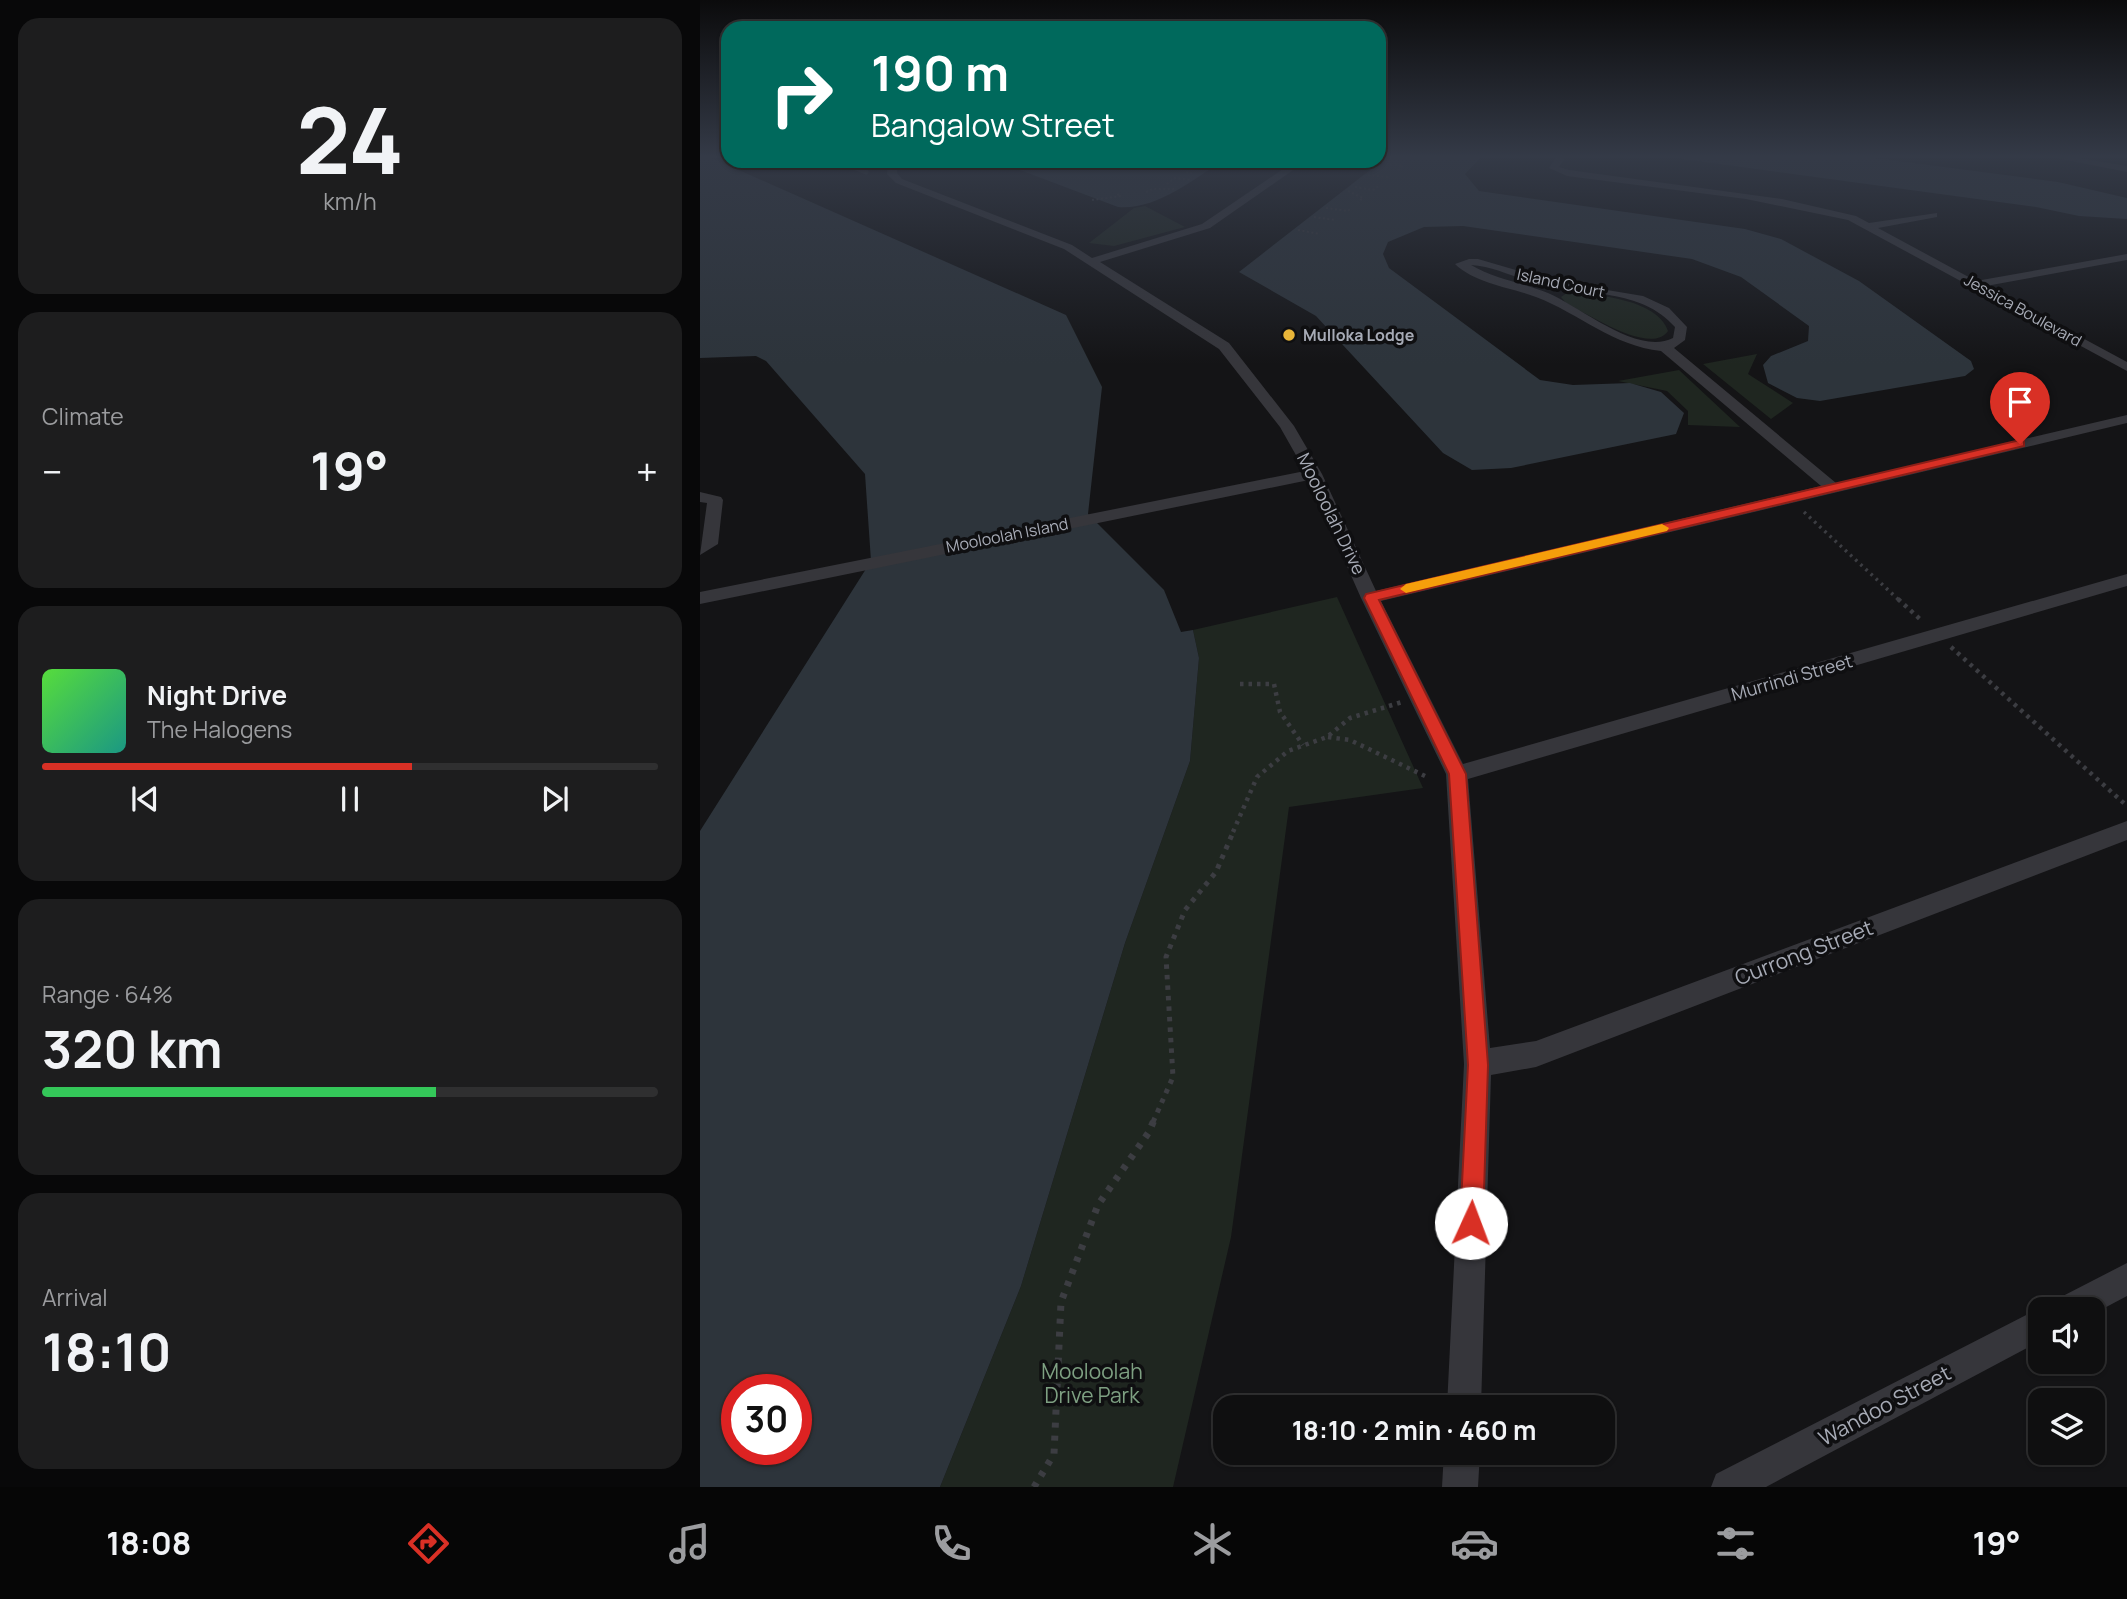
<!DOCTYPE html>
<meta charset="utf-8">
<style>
:root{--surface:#0f0f10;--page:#1d1d1e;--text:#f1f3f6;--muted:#9b9c9f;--line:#2f2f30;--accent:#d93025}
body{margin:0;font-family:Manrope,sans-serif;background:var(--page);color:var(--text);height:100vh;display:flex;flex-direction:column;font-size:26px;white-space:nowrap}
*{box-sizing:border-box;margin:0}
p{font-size:23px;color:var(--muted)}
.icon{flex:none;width:38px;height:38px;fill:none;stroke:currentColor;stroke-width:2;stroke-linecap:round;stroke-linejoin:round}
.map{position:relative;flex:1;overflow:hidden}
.panel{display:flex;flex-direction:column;gap:18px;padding:18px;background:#080809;width:700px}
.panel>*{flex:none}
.top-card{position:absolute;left:21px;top:21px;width:665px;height:147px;border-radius:21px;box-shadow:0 2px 5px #0004,0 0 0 2px var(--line);background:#00695c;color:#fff;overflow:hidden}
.fabs{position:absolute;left:1328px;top:1297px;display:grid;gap:14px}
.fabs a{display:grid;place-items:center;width:77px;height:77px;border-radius:14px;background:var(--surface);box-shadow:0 2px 5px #0004,0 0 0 2px var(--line);font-size:35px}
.speed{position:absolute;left:21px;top:1374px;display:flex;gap:14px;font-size:35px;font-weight:700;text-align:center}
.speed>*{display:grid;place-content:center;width:91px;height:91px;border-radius:50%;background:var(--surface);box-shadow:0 2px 5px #0004,0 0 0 2px var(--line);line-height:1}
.speed .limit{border:10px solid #d22;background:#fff;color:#111}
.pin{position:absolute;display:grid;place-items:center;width:60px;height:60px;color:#fff;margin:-72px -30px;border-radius:50% 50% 50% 0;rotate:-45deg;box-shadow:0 0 7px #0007}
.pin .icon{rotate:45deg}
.me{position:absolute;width:77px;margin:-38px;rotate:2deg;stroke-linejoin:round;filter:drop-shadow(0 0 5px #0008)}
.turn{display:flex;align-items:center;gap:24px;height:147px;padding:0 35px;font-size:32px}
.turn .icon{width:91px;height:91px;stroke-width:2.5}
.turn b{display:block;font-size:49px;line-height:60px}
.big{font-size:52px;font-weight:700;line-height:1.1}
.panel .widget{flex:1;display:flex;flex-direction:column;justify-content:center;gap:10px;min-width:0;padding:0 24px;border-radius:21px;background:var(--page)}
.panel .dial{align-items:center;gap:0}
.dial b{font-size:91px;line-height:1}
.song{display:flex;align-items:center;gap:21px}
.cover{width:84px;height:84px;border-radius:10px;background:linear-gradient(135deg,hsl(110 70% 55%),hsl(170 70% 35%))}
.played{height:7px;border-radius:4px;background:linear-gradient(90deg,var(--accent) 60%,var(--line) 60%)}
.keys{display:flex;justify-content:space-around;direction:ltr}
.heat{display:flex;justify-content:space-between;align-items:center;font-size:38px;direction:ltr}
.charge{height:10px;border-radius:5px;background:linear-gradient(90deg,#34c759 64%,var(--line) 0)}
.trip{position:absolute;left:513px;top:1395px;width:402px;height:70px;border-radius:21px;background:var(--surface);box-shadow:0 2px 5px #0004,0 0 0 2px var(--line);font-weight:700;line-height:70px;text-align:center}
.tab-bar{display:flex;height:112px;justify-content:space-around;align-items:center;background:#060606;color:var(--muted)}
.tab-bar .icon{width:49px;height:49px}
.tab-bar .selected{color:var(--accent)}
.tab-bar b{font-size:32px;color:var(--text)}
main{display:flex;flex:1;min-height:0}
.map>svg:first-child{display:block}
.green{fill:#1f2620}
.water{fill:#2d343b;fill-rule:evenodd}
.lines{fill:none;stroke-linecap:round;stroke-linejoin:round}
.path-far4{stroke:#3c3d42;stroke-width:2;stroke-dasharray:2 2.5;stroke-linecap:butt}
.path-far3{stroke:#3c3d42;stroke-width:3.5;stroke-dasharray:2.5 4.5;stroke-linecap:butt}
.path-far2{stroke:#3c3d42;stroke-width:4.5;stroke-dasharray:3.5 5;stroke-linecap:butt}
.path-far1{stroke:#3c3d42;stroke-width:5;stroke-dasharray:4.5 6;stroke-linecap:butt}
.path{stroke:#3c3d42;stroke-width:7;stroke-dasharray:5 8;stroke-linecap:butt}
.service{stroke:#36363b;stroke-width:5}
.minor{fill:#36363b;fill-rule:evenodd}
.route{fill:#d93025;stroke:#8d1f18;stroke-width:2}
.slow{fill:#f59e0b}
.poi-dot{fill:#e9b639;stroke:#0f0f11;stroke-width:2.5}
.labels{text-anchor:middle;stroke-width:7;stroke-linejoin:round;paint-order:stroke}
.far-street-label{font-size:16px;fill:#a7abb6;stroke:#0f0f11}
.far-poi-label{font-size:16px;font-weight:bold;fill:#a7abb6;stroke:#0f0f11;text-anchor:start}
.street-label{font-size:18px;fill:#a7abb6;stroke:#0f0f11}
.near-street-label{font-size:21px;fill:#a7abb6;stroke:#0f0f11}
.near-park-label{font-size:21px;fill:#7ea082;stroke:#0f0f11}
</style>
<main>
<section class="panel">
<div class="widget dial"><b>24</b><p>km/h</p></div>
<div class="widget"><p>Climate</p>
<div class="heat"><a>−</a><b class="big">19°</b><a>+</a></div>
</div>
<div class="widget">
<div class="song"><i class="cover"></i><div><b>Night Drive</b><p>The Halogens</p></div></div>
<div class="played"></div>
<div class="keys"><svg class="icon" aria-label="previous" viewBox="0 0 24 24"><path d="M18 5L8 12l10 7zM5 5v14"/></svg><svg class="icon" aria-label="pause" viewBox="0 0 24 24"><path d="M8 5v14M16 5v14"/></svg><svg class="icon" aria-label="next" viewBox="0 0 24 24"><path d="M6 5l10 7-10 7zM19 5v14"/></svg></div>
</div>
<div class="widget"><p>Range · 64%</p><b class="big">320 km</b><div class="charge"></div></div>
<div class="widget"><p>Arrival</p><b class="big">18:10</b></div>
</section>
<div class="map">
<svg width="1427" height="1487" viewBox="0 0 1427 1487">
<rect width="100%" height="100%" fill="#141416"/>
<path class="green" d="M445 206 485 227 414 246 389 243 434 208Z
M867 293C895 294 958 299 968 331 951 356 888 314 866 303L861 297Z
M1057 354 1048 374 1093 403 1071 419 1003 364Z
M979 370 1040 427 988 425V411L967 391 918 381Z
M637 597 723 788 589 807 531 1237 473 1487H240L321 1286 425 943 490 761 499 658 493 630Z"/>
<path class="water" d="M0 156H7L366 315 402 387 388 514 464 590 481 632 493 630 499 658 490 761 425 943 321 1286 240 1487H0V831L171 561 165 474 66 361 56 356 0 358ZM37 1390H96V1449H37Z
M688 156H782L765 174 779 191 1045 229 1081 239 1159 281 1271 361 1274 369 1265 376 1120 401 1097 398 1068 383 1063 365 1071 356 1108 341 1109 326 1041 277 992 259 763 226 724 227 688 242 683 254 689 268 840 380 873 385 930 383 961 392 984 413 976 434 811 468 772 470 743 453 616 316 539 272Z
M961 156H1160L1358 182 1427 198V219L1379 216 1336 207Z
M309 161H523C490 181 457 210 418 207L312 167Z"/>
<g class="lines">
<path class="path-far4" d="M712 158 715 156
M502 163 518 165
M690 165 703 166 698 170
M486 172 494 174
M668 175 688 177
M467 184 475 178 492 180
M655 187 673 190 680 185
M648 191 663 198 658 202
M446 192 452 189H477
M392 200 421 196 417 194
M626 208 648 211 651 208
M614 217 635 220
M598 230 620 234"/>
<path class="path-far3" d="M1104 512 1200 601"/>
<path class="path-far2" d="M1198 599 1221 620
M1251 647 1427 806
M540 684H574L580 712 603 745
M628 737 650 740 725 776
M533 832 557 777 588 751 627 737 650 718 702 702"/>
<path class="path-far1" d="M453 1122 473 1077 466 957 485 910 516 872 534 830"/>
<path class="path" d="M334 1487 354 1454 361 1302 398 1205 449 1132 454 1120"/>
<path class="service" d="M139 161 166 172"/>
<path class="minor" d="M857 156H866L859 167 869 170 1082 199 1156 216 1169 223 1237 213V217L1178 228 1276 281 1427 254V260L1286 286 1427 362V371L1148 220 1046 199 867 176 849 168Z
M1346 156H1367L1427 166V172Z
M165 161H211L197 165V173L202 179 372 245 392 258 502 224 595 161H606L510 228 400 262 529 343 594 426 622 474 676 591 1121 486 961 351C913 346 880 314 836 297 810 287 776 284 755 264L769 259H778L853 281 943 296 969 308 987 327 985 340 974 348 1136 483 1427 415V423L681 601 763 764 1427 574V586L768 779 790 1048 836 1041 1427 821V840L836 1067 791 1075 781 1407H747L764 1064 746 774 661 598 609 480 0 604V592L605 471 580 427 519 349 364 249 196 183 187 174 188 165ZM771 265C795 266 816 279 839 284 885 296 941 288 975 327L973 338C937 356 881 307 848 293 823 283 795 279 771 265Z
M0 492 21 497 23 500 18 544 0 555 7 503 0 502Z
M1427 1263V1296L1393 1314V1309H1354L1359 1298Z
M1340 1308 1343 1309H1340V1341L1066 1487H1011L1016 1474Z
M744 1452H780L778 1487H742Z"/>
</g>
<linearGradient id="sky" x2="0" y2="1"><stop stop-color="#0b0b0c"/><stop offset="0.43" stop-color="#343a47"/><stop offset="1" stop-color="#343a47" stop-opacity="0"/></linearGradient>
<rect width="1427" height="364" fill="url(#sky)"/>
<path class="route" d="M1320 440 1324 441V446L679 600 766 774 788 1065 783 1223 780 1231 771 1234 763 1231 760 1223 768 1065 749 774 664 598 666 594Z"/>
<path class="slow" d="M962 524 969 528 967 531 706 593 700 589 706 584Z"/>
<circle class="poi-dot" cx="589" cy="335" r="7"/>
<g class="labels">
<g class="far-street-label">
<text transform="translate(861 283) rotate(12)" y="6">Island Court</text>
<text transform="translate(1323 310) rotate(29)" y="6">Jessica Boulevard</text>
<text transform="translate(307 535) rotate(-11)" y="6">Mooloolah Island</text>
</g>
<g class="far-poi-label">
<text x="603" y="341">Mulloka Lodge</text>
</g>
<g class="street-label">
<text transform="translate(631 514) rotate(64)" y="6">Mooloolah Drive</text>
<text transform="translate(1092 678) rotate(-16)" y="6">Murrindi Street</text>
</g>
<g class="near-street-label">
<text transform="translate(1104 953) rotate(-21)" y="7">Currong Street</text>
<text transform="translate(1185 1406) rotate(-28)" y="7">Wandoo Street</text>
</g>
<g class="near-park-label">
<text x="392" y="1379">Mooloolah<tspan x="392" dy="24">Drive Park</tspan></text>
</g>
</g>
</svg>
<div class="fabs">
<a><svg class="icon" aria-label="sound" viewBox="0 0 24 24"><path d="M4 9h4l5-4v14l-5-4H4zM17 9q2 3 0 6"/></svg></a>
<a><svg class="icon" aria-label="layers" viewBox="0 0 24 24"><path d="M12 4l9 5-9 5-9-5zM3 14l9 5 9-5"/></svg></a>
</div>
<div class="speed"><div class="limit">30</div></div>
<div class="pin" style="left:1320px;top:444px;background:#d93025"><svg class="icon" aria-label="arrive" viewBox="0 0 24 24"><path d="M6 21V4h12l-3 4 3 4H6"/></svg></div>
<svg class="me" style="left:771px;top:1223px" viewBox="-20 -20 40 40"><circle r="19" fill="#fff"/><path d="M0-13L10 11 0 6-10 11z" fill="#d93025"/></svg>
<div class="trip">18:10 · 2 min · 460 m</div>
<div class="top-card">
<div class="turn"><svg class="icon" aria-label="right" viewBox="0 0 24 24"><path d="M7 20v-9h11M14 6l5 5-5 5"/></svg><div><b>190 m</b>Bangalow Street</div></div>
</div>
</div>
</main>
<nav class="tab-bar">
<b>18:08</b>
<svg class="icon selected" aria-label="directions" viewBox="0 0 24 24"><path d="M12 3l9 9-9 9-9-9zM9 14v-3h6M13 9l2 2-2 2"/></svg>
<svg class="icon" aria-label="music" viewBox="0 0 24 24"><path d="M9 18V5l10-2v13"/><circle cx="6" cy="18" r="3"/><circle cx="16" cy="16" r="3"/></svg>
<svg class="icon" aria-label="phone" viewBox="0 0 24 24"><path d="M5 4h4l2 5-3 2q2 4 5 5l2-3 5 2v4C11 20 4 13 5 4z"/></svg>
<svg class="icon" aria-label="climate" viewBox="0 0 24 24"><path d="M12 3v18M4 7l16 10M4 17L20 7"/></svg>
<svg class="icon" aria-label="car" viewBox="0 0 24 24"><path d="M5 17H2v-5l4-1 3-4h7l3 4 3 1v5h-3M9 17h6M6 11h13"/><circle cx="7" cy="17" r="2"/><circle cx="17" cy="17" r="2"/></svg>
<svg class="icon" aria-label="filters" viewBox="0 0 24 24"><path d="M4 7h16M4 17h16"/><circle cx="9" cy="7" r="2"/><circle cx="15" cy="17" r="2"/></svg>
<b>19°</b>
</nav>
